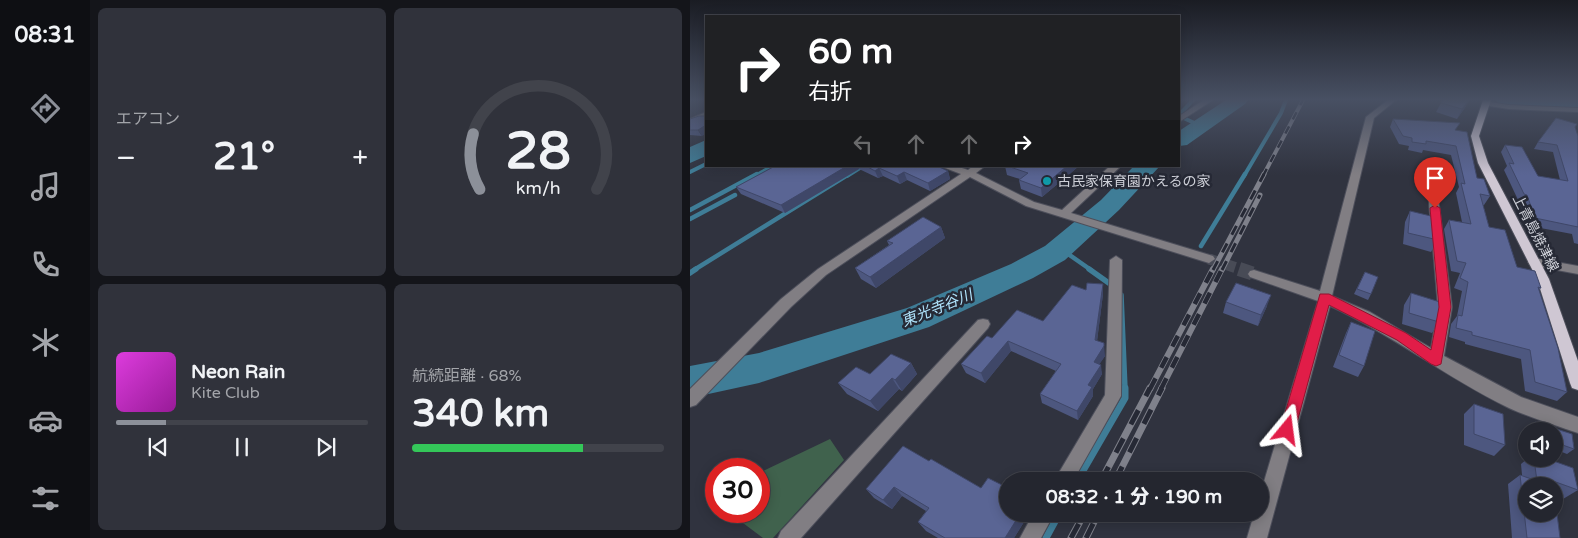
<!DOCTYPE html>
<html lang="ja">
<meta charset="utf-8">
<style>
:root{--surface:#24262f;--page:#30323b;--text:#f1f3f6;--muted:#a3a5aa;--line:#41434b;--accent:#8c9099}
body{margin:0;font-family:"Varela Round","Noto Sans JP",sans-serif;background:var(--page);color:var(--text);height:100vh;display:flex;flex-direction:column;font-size:19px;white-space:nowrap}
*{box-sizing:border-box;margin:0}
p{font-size:16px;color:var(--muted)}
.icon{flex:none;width:28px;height:28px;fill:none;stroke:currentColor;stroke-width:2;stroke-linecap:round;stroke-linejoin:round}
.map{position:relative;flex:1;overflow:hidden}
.panel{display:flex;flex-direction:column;gap:8px;padding:8px;background:#14151a;width:600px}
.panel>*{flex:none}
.guide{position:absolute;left:15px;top:15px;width:475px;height:152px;border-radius:0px;box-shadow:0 2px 12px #0003,0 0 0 1px var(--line);background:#202124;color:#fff;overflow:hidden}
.controls{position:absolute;left:828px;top:422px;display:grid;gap:10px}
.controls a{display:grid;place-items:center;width:45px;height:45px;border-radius:50%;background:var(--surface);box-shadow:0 2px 12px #0003,0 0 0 1px var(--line);font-size:25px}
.speed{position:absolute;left:15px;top:458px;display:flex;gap:10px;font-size:25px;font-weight:700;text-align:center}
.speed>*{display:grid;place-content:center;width:65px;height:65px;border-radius:50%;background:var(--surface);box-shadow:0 2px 12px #0003,0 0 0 1px var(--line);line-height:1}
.speed .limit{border:8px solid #d22;background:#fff;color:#111}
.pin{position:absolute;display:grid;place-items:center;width:42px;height:42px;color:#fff;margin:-51px -21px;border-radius:50% 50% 50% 0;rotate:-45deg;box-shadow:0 0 5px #0007}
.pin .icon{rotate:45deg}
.me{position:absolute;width:55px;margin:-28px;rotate:16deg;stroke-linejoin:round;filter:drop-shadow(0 0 4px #0008)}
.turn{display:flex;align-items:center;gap:18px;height:105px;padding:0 20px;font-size:22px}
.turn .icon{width:65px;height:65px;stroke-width:2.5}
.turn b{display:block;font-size:35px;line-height:42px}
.lanes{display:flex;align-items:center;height:48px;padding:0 20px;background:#0003;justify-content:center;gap:25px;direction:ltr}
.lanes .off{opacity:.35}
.big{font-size:38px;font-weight:800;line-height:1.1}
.panel .widget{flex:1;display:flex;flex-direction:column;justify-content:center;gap:8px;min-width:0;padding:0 18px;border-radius:8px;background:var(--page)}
.panel .dial{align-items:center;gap:0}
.dial svg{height:130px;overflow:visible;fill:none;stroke:var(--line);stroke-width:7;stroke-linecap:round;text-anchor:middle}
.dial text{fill:var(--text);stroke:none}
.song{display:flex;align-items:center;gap:15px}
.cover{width:60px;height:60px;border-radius:8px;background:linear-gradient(135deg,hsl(300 70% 55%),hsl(300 70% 35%))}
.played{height:5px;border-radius:2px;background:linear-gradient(90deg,var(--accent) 20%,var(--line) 20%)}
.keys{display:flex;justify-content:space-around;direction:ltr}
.heat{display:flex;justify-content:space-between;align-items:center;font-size:28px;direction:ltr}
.charge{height:8px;border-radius:4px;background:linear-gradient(90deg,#34c759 68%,var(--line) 0)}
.panel .tiles{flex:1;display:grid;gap:8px;grid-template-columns:repeat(2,1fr)}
.trip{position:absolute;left:309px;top:472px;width:270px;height:50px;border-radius:25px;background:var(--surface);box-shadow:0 2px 12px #0003,0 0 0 1px var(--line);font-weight:800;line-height:50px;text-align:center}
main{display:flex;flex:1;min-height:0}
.tab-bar{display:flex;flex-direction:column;width:90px;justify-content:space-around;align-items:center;background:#0e0f13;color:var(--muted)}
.tab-bar .icon{width:35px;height:35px}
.tab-bar .current{color:var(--accent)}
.tab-bar b{font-size:22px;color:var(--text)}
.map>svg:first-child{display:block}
.green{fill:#40624d}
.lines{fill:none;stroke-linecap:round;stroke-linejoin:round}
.stream-far3{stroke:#3f7d97;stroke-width:4}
.stream-far2{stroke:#3f7d97;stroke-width:4.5}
.stream-far1{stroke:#3f7d97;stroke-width:5.5}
.stream{stroke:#3f7d97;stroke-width:7}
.river{fill:#3f7d97;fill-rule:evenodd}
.minor-tunnel-far1{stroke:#484b56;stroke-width:11;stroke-dasharray:11 5.5;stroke-linecap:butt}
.minor-tunnel{stroke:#484b56;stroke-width:14;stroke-dasharray:14 7;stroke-linecap:butt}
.minor-casing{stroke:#4d4f5b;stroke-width:2}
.major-casing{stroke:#4d4f5b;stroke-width:2}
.minor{fill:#817e83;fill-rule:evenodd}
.major{fill:#cfc7d3;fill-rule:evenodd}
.rail-far3-casing{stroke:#7f818b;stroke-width:4}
.rail-far2-casing{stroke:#7f818b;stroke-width:5}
.rail-far1-casing{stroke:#7f818b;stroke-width:6}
.rail-casing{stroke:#7f818b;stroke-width:7}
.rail-far3{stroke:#262935;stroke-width:2.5;stroke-dasharray:8;stroke-linecap:butt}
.rail-far2{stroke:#262935;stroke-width:3;stroke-dasharray:10;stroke-linecap:butt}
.rail-far1{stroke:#262935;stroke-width:4.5;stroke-dasharray:12;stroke-linecap:butt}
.rail{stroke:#262935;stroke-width:5;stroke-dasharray:16;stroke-linecap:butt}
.wall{fill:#4d577f;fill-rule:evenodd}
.shaded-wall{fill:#3f4768}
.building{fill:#5a6594;stroke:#3f4768}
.route{fill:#e11d48;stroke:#92132f}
.culture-dot{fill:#0f9aa8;stroke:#262935;stroke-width:2}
.labels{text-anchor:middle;stroke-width:5;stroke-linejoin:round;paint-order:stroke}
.poi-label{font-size:14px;fill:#cfd1d9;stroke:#262935;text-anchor:start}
.street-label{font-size:14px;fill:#cfd1d9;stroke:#262935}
.water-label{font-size:15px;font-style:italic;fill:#b0e4fd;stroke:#262935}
</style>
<main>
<nav class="tab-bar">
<b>08:31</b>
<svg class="icon current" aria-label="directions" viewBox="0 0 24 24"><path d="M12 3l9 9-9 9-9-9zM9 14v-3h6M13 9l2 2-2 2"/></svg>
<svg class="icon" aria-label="music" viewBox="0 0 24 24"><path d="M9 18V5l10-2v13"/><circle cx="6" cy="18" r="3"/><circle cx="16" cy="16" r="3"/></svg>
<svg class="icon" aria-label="phone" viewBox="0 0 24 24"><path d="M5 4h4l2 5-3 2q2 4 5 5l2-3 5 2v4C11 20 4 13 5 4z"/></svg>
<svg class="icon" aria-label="climate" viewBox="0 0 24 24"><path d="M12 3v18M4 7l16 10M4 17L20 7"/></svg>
<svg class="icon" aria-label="car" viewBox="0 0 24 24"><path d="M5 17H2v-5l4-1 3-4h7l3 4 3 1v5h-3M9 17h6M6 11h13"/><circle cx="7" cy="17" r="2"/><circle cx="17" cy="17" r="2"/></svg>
<svg class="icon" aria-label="filters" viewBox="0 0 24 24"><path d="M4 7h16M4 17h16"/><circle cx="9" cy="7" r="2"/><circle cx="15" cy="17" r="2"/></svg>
</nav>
<section class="panel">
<div class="tiles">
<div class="widget"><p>エアコン</p>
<div class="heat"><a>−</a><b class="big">21°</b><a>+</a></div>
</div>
<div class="widget dial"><svg viewBox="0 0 100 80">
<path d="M14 69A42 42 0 1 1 86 69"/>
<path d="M14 69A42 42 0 0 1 10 35" stroke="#8c9099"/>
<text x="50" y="56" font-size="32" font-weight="700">28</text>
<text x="50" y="72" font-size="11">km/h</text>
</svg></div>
<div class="widget">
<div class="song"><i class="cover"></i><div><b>Neon Rain</b><p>Kite Club</p></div></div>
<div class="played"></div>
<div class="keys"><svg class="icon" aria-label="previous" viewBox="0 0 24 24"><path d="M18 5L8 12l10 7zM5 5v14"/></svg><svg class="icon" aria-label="pause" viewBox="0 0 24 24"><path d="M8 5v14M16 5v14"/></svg><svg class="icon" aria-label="next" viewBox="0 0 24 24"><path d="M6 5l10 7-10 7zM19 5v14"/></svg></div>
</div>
<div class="widget"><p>航続距離 · 68%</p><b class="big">340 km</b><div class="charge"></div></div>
</div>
</section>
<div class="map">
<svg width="888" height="538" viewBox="0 0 888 538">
<rect width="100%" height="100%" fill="#30333f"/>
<path class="green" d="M140 439 154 460 83 538H73L37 511H69V473Z"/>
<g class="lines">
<path class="stream-far3" d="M489 115 503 100
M489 116 509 125
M0 172 16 164
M65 176 83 166
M157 176 173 166
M554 176 591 113 596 100"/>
<path class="stream-far2" d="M0 210 67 174
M0 219 45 195
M511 246 555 174
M371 249 401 270
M4 270 159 174"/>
<path class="stream-far1" d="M399 269 423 286
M0 273 6 269
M431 295 435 389"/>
<path class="stream" d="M387 481 435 398V388
M356 538 369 514"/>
<path class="river" d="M536 100H558L555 104 497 145 489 146V131Z
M806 100H888V107C861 109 836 111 809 104Z
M16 140V156L0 163V147Z
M444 166H470L429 210 375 260 343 278 239 327 69 383 0 398V366L69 353 217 308 321 264 355 246 411 200Z"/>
<path class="minor-tunnel-far1" d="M519 259 553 270"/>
<path class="minor-tunnel" d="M549 269 564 274"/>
<defs>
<path id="minor" d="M514 100H523L489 122V116Z
M698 100H706L684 118 642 296 680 312 741 348 748 307 736 168 741 165 744 166 762 307 754 356 831 397 888 417V433C865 425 841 418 819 408 757 378 703 335 640 306L577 538H557L564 514H570V495L628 301 560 277 558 274 560 271 564 270 630 291 676 117Z
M793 101 819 105 888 108V112L819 109 793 105Z
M16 112V118L0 125V119Z
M250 166H266L278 170 283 166H295L286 173 344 202 372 210 420 166H431L381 213 523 256 525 259 519 263 336 206 280 177 136 275 101 307 6 405 0 407V389L91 299 128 269 271 174Z
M426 256 432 260 431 396 383 481H364L415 395 420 260Z
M844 258 888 266V274L840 265 838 262 840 259Z
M293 319 298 320 300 324 298 328 111 538H88L91 531 288 320Z
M343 514H364L351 538H330Z"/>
<path id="major" d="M793 100H801L789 136 798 163 859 279 888 361V390L882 388 880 383 847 279 788 163 781 136Z"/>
</defs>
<use href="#minor" class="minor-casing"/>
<use href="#major" class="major-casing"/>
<use href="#minor" class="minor"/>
<use href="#major" class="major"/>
<defs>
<path id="rail-far3" d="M573 176 613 100"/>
<path id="rail-far2" d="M523 270 574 174
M532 270 570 195"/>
<path id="rail-far1" d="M460 389 523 269
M471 389 532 269"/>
<path id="rail" d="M411 481 460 388
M425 481 472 388
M381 538 394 514
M396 538 408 514"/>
</defs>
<use href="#rail-far3" class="rail-far3-casing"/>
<use href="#rail-far2" class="rail-far2-casing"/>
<use href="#rail-far1" class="rail-far1-casing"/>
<use href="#rail" class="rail-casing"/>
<use href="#rail-far3" class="rail-far3"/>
<use href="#rail-far2" class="rail-far2"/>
<use href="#rail-far1" class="rail-far1"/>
<use href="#rail" class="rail"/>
</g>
<path class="wall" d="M751 103 776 106 767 119 746 112Z
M0 119 12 136 0 135Z
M703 119 767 130 787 178 800 196 794 205H793L799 227 827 267 851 288 849 290 877 392 867 401 835 391 831 359 775 344V342L759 337 761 324 767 316 772 291 764 288 770 273 761 271 754 229 759 220 772 222 766 193 769 187 761 155 733 150 732 153 718 150 719 146 709 144 700 127Z
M885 127 888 136V244L884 243 882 234 840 226 832 202H829L814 170 817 166 811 152 815 145 848 176 870 180 863 152 844 149 848 142Z
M85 166H247L258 171 260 179 240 191 217 180 210 184 193 176 188 178 169 169 95 213 51 194 46 187Z
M315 166H389L352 197 331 189 329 180 330 179 317 175Z
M720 211 748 240 741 252 713 244 715 222Z
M251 227 255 238 186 288 171 279 165 268 199 245 197 241Z
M675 272 681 294 678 300 664 294Z
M396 290 413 294 407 341 415 356 409 364 412 374 403 389V396L388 420 352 403 350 394 366 371 321 351 295 383 276 373 271 364 302 338 353 321Z
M721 293 749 322 742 333 712 324 714 305Z
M536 302 577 306 568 326 533 313Z
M661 322 674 366 668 377 643 367 656 333Z
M221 363 227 374 212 391 209 389 188 411 157 394 148 383Z
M784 404 815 445 804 456 774 445V414Z
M845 422 882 434 884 449 877 454 864 449V431H840L839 427Z
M837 459H858L888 490 873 499 865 496 870 538H822L818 484 830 475H832L831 464ZM836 486H864V514Z
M239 461 339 514 324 538H248L236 531 228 522 236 511 212 496 202 509 184 498 176 489Z"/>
<path class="shaded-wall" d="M779 100H780L776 106 767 119 772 109Z
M16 125V134L12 136 8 130Z
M157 166H168L169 169 95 213 91 205Z
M377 166H389L352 197 351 188Z
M189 168 193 176 188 178 185 171Z
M258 171 260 179 240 191 238 183Z
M214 172 217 180 210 184 207 176Z
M251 227 255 238 186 288 180 277Z
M413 284V294L406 349 405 340Z
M581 295 577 306 568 326 571 315Z
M318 341 321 351 295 383 291 373Z
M414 343 415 356 405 371 404 362Z
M221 363 227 374 212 391 205 380Z
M411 365 412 374 403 389V396L388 420 387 411 398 385Z
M202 378 209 389 188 411 180 401Z
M204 487 212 496 202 509 193 500Z
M330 514H339L324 538H315Z"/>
<path class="building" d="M753 100H779L772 109 751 103Z
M9 116H16V125L8 130H0V119Z
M866 118 887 124 885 127 888 136V227L845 218 837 195 834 194 819 163 824 164 815 145 832 147 848 176 878 181 867 145 848 142Z
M703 119 770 123 765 130 777 132 787 178 794 179 800 196 790 194 799 227 815 230 827 267 845 271 851 288 848 287 868 348 877 392 845 382 840 350 782 335V332L766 328 768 315 772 316 778 282 770 278 776 263 767 261 759 220 781 224 771 183 775 184 766 146 736 141V144L722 142V138L713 136Z
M85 166H157L91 205 46 187Z
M176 166H247L258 171 238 183 214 172 207 176 189 168 185 171Z
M317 166H377L351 188 329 180 338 173Z
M720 211 745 217 748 240 718 233Z
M233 217 251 227 180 277 165 268 203 243 197 241Z
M675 272 688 277 681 294 667 289Z
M397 283 413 284 405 340 414 343V346L404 362 411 365 398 385 402 387 387 411 350 394 371 364 318 341 291 373 271 364 297 336 302 338 327 310 353 321 382 285 396 290Z
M546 283 581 295 571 315 536 302Z
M721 293 750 302 752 308 749 322 719 313Z
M661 322 685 331 674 366 649 355Z
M201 354 221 363 205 380 202 378 180 401 148 383 166 367 180 374Z
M784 404 813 414 815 445 784 434Z
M845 422 882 434 884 449 864 442V431H846Z
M213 446 239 461 241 459 291 488 298 478 318 488V514H330L315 538H255L228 522 239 508 204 487 193 500 176 489Z
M844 459H858L883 468 888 490 863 481V486H836V514H864V489L870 538H837L830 475 847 481Z"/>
<linearGradient id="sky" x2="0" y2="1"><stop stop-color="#1a1c23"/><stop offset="0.57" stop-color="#485063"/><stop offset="1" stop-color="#485063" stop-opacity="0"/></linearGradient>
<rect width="888" height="175" fill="url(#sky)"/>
<path class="route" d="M745 205 750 208 761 307 751 364 746 366 741 364 707 340 639 305 605 430 603 435 597 438 592 435 590 430 630 294H639L716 333 741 350 749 307 740 208Z"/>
<circle class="culture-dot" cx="357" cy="181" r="5"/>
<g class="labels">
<g class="poi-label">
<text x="367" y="186">古民家保育園かえるの家</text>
</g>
<g class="street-label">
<text transform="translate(846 233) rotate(63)" y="5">上青島焼津線</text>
</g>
<g class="water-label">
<text transform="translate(247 308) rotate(-22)" y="5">東光寺谷川</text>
</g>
</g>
</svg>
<div class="controls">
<a><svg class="icon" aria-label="sound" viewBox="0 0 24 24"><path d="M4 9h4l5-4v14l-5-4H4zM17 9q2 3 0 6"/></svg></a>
<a><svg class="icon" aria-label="layers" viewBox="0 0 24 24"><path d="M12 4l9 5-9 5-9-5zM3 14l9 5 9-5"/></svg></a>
</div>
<div class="speed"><div class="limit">30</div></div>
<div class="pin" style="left:745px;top:208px;background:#d93025"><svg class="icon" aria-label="arrive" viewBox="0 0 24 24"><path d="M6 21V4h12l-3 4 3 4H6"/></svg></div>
<svg class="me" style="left:597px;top:430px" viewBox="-20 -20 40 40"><path d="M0-17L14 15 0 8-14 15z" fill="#e11d48" stroke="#fff" stroke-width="4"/></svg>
<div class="trip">08:32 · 1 分 · 190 m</div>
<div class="guide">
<div class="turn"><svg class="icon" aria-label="right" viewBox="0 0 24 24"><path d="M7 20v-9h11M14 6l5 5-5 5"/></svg><div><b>60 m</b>右折</div></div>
<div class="lanes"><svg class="icon off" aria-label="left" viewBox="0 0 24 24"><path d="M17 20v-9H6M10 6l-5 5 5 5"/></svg><svg class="icon off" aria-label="ahead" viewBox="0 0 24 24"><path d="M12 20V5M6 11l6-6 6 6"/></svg><svg class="icon off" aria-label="ahead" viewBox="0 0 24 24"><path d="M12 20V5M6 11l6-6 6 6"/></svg><svg class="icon" aria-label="right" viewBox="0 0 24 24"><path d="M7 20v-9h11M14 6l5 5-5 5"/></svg></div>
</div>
</div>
</main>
